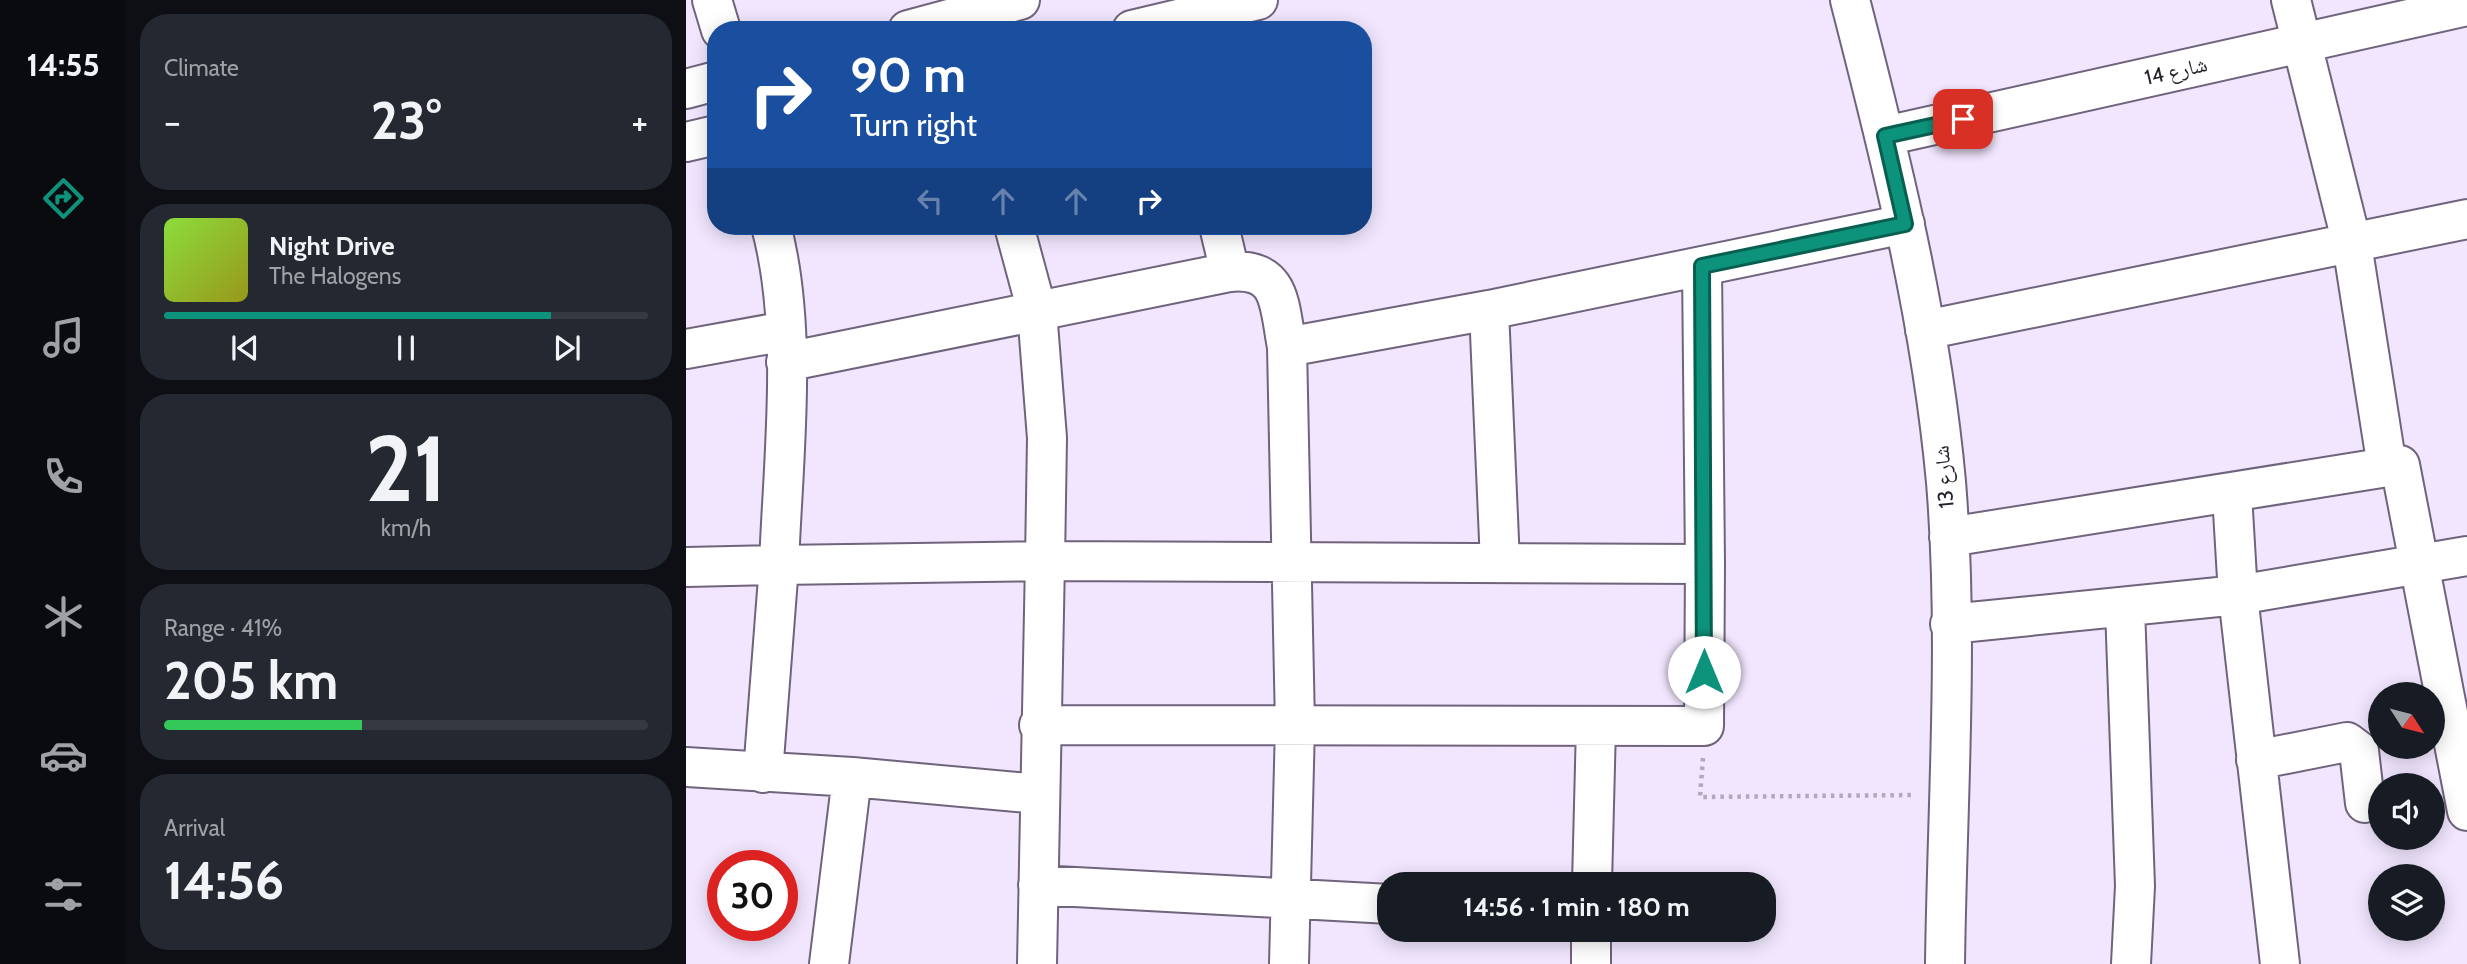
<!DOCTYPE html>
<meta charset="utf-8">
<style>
:root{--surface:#171b24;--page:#242831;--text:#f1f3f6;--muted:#9ea1a6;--line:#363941;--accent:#0d927b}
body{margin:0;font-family:Cabin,"Noto Naskh Arabic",sans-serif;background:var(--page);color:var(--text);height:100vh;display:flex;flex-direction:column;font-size:26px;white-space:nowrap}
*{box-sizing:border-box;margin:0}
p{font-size:23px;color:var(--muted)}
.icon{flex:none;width:38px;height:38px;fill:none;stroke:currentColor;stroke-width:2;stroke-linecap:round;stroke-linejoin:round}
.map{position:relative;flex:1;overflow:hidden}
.sheet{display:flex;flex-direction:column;gap:14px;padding:14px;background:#0d0f14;width:560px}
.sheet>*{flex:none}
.hud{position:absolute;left:21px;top:21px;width:665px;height:214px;border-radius:28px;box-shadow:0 4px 18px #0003;background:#1a4fa0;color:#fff;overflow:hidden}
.needle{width:46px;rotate:126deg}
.buttons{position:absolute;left:1682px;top:682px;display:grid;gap:14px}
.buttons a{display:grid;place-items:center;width:77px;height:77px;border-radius:50%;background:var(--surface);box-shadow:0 4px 18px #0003;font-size:35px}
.speed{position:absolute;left:21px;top:850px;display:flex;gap:14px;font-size:35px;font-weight:700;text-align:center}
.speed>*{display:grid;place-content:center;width:91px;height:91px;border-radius:50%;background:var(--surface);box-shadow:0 4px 18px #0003;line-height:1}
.speed .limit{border:10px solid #d22;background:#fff;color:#111}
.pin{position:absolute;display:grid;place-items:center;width:60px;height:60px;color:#fff;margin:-30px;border-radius:14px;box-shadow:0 4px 10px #0006}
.me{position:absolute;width:77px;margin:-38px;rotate:0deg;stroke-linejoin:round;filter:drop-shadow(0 0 5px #0008)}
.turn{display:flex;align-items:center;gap:24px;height:147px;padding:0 28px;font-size:32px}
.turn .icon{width:91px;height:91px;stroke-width:2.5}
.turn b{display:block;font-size:49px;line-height:60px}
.lanes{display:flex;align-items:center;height:66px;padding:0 28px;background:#0003;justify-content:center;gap:35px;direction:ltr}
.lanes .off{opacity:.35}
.big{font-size:52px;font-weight:700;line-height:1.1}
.sheet .widget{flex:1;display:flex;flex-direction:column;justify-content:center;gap:10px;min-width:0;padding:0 24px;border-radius:28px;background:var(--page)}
.sheet .dial{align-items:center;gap:0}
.dial b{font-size:91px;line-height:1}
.song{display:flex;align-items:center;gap:21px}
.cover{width:84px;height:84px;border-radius:10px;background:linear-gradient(135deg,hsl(90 70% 55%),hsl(60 70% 35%))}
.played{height:7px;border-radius:4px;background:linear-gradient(90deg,var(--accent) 80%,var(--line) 80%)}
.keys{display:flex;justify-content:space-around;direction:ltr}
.heat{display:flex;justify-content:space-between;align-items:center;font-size:38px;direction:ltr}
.charge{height:10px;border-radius:5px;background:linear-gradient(90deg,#34c759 41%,var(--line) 0)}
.trip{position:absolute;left:691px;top:872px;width:399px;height:70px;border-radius:28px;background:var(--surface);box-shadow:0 4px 18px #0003;font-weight:700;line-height:70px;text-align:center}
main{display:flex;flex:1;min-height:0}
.tab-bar{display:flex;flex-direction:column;width:126px;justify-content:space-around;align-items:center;background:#090b0e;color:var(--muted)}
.tab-bar .icon{width:49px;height:49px}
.tab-bar .selected{color:var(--accent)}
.tab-bar b{font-size:32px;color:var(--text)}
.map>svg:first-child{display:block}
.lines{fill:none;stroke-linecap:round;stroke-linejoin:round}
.minor-casing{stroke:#70637c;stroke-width:42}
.path{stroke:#b1a8bb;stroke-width:4.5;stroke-dasharray:3.5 5;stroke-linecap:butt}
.minor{stroke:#fff;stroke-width:38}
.route-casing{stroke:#085f50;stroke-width:18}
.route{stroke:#0d927b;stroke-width:12}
.labels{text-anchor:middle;stroke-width:5;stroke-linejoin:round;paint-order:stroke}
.street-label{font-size:21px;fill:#27212c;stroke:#fff}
</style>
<main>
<nav class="tab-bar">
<b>14:55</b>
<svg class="icon selected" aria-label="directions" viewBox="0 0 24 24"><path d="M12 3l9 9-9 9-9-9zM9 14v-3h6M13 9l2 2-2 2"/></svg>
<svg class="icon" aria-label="music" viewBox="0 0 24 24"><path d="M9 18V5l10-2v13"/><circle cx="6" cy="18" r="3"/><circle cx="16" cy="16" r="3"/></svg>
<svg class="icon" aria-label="phone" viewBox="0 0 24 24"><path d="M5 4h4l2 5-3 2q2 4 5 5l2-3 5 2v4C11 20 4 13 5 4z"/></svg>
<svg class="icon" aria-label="climate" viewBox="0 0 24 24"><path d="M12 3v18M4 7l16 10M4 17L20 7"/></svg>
<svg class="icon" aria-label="car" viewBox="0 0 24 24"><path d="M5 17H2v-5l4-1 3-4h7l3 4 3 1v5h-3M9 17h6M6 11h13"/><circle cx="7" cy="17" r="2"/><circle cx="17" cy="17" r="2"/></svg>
<svg class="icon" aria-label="filters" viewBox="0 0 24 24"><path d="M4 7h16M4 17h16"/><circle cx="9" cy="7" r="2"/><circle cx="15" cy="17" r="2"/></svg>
</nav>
<section class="sheet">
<div class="widget"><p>Climate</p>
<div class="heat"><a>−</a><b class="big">23°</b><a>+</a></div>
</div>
<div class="widget">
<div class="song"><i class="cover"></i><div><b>Night Drive</b><p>The Halogens</p></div></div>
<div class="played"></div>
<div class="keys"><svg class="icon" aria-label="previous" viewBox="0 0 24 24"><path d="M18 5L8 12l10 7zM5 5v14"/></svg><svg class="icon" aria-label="pause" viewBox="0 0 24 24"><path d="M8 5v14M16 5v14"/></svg><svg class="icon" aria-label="next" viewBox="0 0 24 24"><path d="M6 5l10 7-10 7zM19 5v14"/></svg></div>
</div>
<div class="widget dial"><b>21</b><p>km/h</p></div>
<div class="widget"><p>Range · 41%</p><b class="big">205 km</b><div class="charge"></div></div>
<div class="widget"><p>Arrival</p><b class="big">14:56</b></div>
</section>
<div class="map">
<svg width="1781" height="964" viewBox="0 0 1781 964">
<rect width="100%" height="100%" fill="#f1e6fe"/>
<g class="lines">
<defs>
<path id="minor" d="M26 0 35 30
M1164 0C1205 159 1245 318 1260 482 1273 641 1261 805 1259 964
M1605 0 1666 244 1701 467
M222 30 334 0
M446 30 572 0
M0 89 30 81
M1199 136 1781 6
M0 142 30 135
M85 226C113 330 97 458 93 565L359 561 351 964
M328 226 351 311 361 438 359 561 1019 564 1016 266
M533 226 544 272
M803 310 814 563
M1239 330 1781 219
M601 347 803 310 1219 224
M0 349 100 331
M100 362 544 272C597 267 593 307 601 347L609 725 603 964
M1546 494 1552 595 1594 964
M1263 537 1714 465 1781 811
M0 567 93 565 77 773
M1439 608 1449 886 1445 964
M1264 624 1552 595 1781 556
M353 725 1018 726 1019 564
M1570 760 1661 742 1673 751 1679 803
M0 767 166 777 353 794
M906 884 910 726
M352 885 704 904
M143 964 166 777
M905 964V929"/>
</defs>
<use href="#minor" class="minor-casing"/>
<path class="path" d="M1017 758 1014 797 1229 795"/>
<use href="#minor" class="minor"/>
</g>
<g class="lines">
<defs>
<path id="route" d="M1018 672 1016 266 1219 224 1199 136 1277 119"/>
</defs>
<use href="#route" class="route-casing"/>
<use href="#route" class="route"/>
</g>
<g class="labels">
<g class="street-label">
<text transform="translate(1490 71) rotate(-13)" y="7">شارع 14</text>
<text transform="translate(1258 477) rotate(-95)" y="7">شارع 13</text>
</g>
</g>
</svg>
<div class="buttons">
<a><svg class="needle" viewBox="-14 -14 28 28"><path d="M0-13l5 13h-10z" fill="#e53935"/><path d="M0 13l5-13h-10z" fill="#9ea1a6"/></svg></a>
<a><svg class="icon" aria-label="sound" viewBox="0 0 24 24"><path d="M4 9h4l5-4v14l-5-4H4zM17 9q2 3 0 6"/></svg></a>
<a><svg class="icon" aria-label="layers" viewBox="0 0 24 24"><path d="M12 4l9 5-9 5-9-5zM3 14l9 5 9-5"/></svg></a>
</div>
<div class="speed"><div class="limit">30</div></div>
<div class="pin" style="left:1277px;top:119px;background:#d93025"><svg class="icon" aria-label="arrive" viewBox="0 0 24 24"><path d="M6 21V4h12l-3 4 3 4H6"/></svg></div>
<svg class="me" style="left:1018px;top:672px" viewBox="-20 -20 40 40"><circle r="19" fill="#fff"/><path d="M0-13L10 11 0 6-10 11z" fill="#0d927b"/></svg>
<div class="trip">14:56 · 1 min · 180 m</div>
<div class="hud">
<div class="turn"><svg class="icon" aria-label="right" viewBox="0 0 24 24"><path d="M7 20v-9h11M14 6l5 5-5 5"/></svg><div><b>90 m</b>Turn right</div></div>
<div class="lanes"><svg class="icon off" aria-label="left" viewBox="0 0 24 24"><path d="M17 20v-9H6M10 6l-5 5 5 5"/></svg><svg class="icon off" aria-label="ahead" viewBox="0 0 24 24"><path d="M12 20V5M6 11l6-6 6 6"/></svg><svg class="icon off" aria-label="ahead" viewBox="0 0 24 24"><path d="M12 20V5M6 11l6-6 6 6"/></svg><svg class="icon" aria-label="right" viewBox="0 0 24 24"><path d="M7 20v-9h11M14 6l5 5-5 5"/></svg></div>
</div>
</div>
</main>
